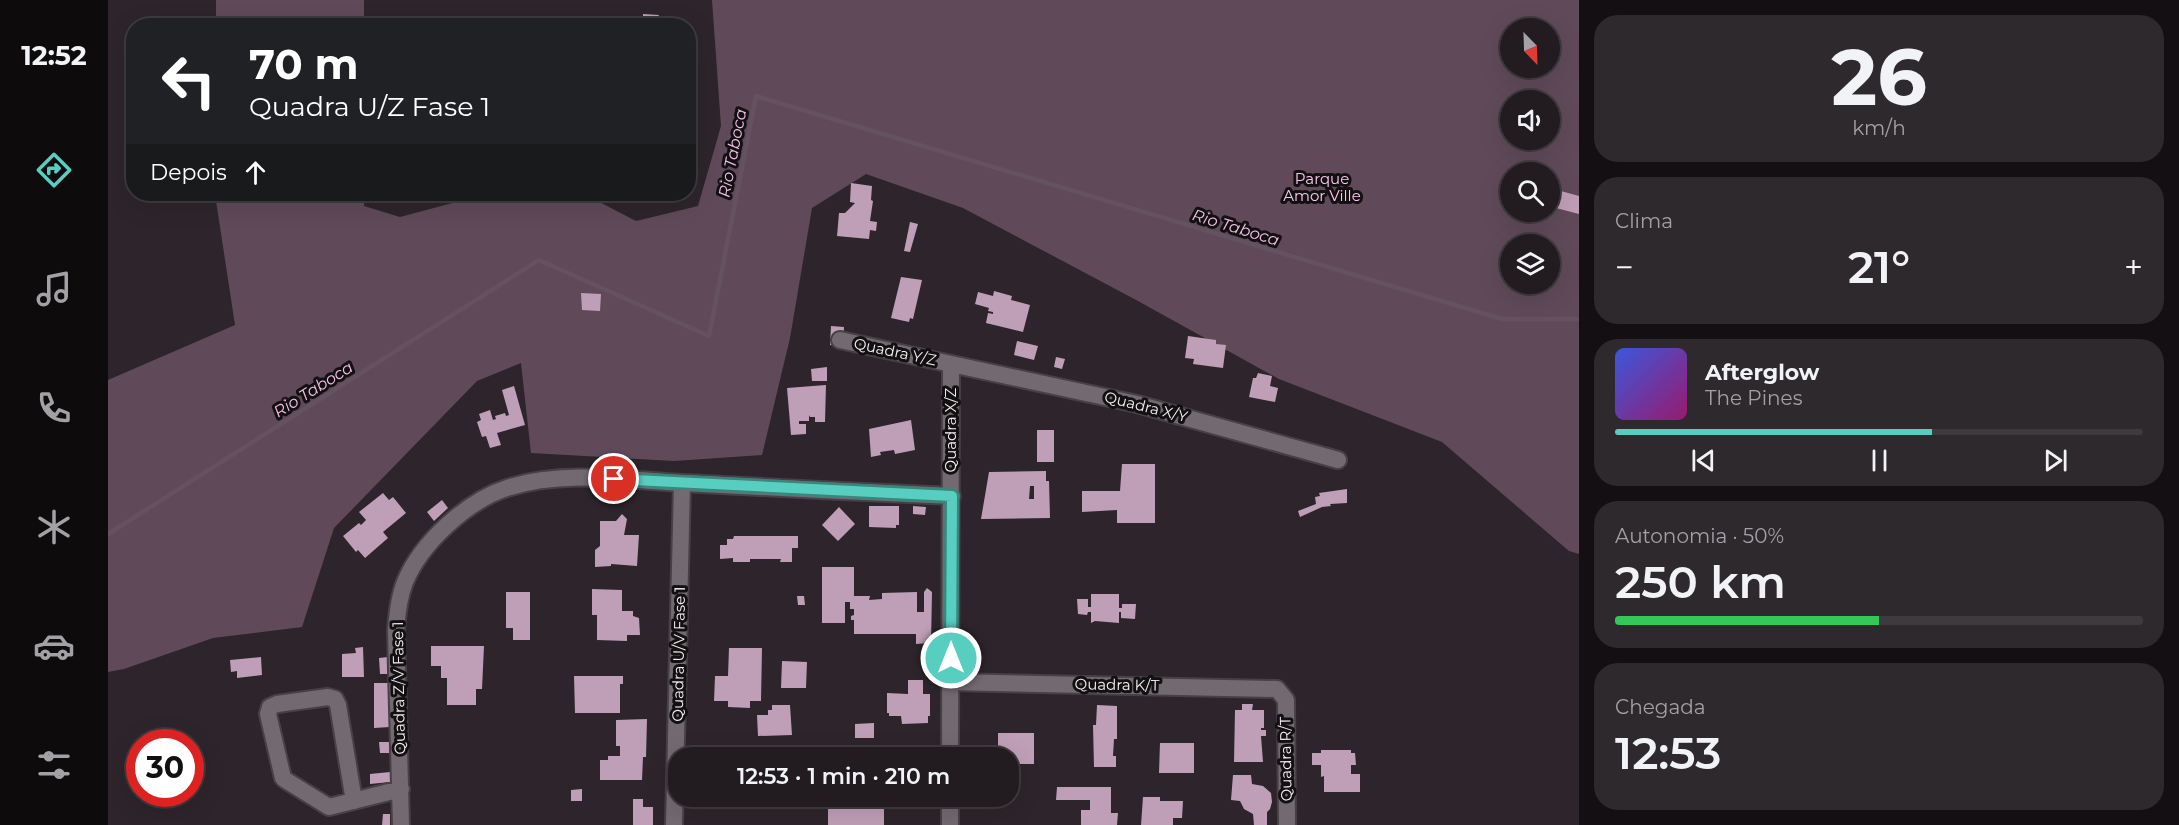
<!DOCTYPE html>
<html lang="pt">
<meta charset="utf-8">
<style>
:root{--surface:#221c20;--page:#2e292d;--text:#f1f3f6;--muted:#a2a1a5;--line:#3f3a3e;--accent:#58cec0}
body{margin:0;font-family:Montserrat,sans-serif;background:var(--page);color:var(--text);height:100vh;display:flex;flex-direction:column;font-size:22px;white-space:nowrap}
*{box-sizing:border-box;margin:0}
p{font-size:20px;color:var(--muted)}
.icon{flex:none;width:33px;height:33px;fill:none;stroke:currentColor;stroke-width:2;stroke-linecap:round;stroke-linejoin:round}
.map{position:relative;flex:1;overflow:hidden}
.details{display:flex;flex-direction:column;gap:15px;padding:15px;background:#130f12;width:600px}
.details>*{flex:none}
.top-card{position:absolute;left:18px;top:18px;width:570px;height:183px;border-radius:24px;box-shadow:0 6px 24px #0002,0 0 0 2px var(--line);background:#202124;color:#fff;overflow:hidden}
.needle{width:39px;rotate:157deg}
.fabs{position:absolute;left:1392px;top:18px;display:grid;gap:12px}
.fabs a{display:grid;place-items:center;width:60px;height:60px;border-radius:50%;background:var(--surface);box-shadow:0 6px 24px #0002,0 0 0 2px var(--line);font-size:30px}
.speed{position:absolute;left:18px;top:729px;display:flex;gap:12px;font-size:30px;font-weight:700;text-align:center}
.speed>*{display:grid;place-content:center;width:78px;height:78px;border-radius:50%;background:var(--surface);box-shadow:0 6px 24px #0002,0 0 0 2px var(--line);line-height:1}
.speed .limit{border:9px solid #d22;background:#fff;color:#111}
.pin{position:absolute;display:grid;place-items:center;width:51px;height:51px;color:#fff;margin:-26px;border:3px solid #fff;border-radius:50%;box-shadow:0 2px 6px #0007}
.me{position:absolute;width:66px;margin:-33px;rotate:0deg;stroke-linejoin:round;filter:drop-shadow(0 0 4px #0008)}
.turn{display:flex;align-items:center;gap:21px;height:126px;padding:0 24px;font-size:27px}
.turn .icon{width:78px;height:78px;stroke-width:2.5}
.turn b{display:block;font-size:42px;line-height:51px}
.then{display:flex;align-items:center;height:57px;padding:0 24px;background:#0003;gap:12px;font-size:22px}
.big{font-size:45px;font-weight:600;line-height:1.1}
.details .card{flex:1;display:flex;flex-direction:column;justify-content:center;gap:9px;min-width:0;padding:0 21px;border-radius:24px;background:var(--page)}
.details .dial{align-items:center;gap:0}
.dial b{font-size:78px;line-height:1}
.song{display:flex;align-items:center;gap:18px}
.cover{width:72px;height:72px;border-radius:9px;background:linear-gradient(135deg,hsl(230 70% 55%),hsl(320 70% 35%))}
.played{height:6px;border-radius:3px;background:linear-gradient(90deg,var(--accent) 60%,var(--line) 60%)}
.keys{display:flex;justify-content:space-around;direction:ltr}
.heat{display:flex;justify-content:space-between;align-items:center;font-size:33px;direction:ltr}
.charge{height:9px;border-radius:4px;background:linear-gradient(90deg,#34c759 50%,var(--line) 0)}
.trip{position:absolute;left:560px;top:747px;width:351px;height:60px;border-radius:24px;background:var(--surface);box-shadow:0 6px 24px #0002,0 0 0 2px var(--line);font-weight:600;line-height:60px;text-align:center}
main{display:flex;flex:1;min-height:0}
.tabs{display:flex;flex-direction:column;width:108px;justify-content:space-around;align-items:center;background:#0e0b0d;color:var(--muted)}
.tabs .icon{width:42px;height:42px}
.tabs .selected{color:var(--accent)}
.tabs b{font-size:27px;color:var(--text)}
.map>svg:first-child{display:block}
.green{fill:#604a5a;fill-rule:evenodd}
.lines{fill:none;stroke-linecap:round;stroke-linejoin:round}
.stream{stroke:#645261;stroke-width:4.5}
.building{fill:#bf9fb7;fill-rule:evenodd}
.minor-casing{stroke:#464146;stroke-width:20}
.minor{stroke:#736a71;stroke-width:16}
.route-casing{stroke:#39867d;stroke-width:15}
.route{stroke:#58cec0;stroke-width:10}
.labels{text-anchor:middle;stroke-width:6;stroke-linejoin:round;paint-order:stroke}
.park-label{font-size:15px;fill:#fdc7f0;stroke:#131012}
.street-label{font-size:15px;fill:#f6f1f5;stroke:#131012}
.water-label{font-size:16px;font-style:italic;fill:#f5c0e8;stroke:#131012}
</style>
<main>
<nav class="tabs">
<b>12:52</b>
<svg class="icon selected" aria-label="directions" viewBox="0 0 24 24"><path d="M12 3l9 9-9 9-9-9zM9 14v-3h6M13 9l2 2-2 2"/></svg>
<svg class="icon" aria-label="music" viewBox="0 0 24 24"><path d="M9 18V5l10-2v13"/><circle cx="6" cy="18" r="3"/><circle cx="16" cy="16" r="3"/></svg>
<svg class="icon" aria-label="phone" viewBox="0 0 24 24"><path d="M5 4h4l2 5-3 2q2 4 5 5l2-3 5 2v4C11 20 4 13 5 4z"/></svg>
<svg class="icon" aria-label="climate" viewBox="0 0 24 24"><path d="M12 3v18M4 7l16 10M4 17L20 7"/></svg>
<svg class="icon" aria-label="car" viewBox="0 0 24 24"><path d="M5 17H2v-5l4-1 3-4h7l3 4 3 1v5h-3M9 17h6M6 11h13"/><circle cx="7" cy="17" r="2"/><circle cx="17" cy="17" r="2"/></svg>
<svg class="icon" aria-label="filters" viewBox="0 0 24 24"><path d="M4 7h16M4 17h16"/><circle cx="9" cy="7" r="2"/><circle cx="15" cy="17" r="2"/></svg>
</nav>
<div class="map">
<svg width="1471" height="825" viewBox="0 0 1471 825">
<rect width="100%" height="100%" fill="#2d252b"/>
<path class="green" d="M108 0H256V25H108Z
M604 0H1471V554L1461 551 1334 442 1171 379 1030 301 855 208 758 174 704 208 682 338 654 455 566 461 423 453 413 363 369 381 226 528 194 627 105 638 16 669 0 672V380L127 325 107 194H256V206L292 217 378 194H476L528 221 590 206 613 126ZM1402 28H1442V68H1402ZM1402 100H1442V140H1402ZM1402 172H1442V212H1402ZM1402 244H1442V284H1402Z"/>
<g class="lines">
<path class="stream" d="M0 534 431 260 601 336 648 96 1394 319H1471"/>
</g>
<path class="building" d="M535 14 551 15 550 18 564 20V26H538V21H535Z
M743 183 764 186 763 200 765 201 762 221 769 222 768 231 762 230 761 239 729 236 731 213H737L747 203 742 202Z
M1453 191 1471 196V214L1448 208Z
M802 222 810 224 802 252 796 251Z
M793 277 814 280 805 319 802 318 801 322 783 318Z
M886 291 904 296 903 300 922 305 915 332 878 323 880 313 885 314V312L880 311 881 308 867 304 870 292 885 296Z
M473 293 493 294 492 311 474 310Z
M723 326 736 327 735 346 722 345Z
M1080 336 1108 340V344L1118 345 1115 368 1085 364 1086 359 1077 358Z
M909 341 930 346 926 360 906 355Z
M948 357 957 359 954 369 946 367Z
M719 367V381H704L703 369Z
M1150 373 1164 376 1162 386 1170 388 1167 402 1141 397 1145 378H1148Z
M718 385 717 422H707V417H702L701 415V421H691V424H698V434L683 435 679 388Z
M406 386 417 425 389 433 393 445 382 448 378 436 374 437 369 422 373 420 371 414 382 410 385 420 388 419 387 416 397 413 398 416 401 415 394 390Z
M803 420 807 450 787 454 786 450 772 452 773 455 763 457 761 429Z
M929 430H946V462H929Z
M1014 464H1047V523H1009V510L974 512V491H1012Z
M938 471V481H941L942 518 873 519 881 472ZM922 486H926V499H921Z
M1239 489V503L1222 504 1223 506 1214 507 1192 517 1190 511 1208 504 1207 497 1212 496 1211 493Z
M275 493 281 500 285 497 298 513 275 532 280 538 257 558 250 550 248 552 235 536 251 523 253 525 258 520 251 512Z
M334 500 340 508 326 521 319 512Z
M761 506H791V525H788V528L761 527Z
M805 506 818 507 817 515 805 514Z
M731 507 747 524 730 541 714 525Z
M514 514 519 519 516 535H531L529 566 503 564V566L487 567V550L492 546V521H508Z
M626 536H690V548H684V562H672L673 559H642V562H625V558L612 559V545H619V539H625Z
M714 567H746V596H762L761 600 774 599V593L809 592V612H816V592L819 588 824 592 823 643 808 644V634H746V620H743V616L746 615V609H742V602H737V623H714Z
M484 589 514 590V611H525V616L531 618 532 635H519V641L489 640V615H484Z
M398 592H422V640H405V628H398Z
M983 594H1011V608H1014V604H1028L1027 619 1013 618V612H1011V623L987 621 983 623V612H980L979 615 970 614 969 599H980V607H983Z
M689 596H696L697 605H690Z
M323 646H376L374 689H368V705H339V678H333V666H323Z
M255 647 256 677H234V654L248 653 247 648Z
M621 648H654L653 701H642V708L620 707V701H606L607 676H620Z
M153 657 154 675 129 678V671L123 672 122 660Z
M280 657V674H272L271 658Z
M674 661 699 662 698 688H673Z
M466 676H515V684H512V713H467Z
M800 680H815V694H822V716H820V723L794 724 793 716H781V713H779V693L800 694Z
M266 683H281L282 727 266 728Z
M1134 704H1145L1144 710H1156V728H1153V730H1158V736H1153L1155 762H1126L1127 710H1134Z
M664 705H682L684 735 650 736 649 715H660V710H664Z
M989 705 1009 706V739H1006L1005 756H1008V767H986L985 725H988Z
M539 719 538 757H535L534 780H492V760H500V756H512V746H508V720Z
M766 723V738H747V724Z
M890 733H926V764H900V758H890Z
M271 742H281V753H272Z
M1052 743H1086V773H1051Z
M732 750H776V758H732Z
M1213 750H1243V753H1247L1248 765H1243V774H1252V792H1216V776L1213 777V765H1204V753H1213Z
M282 772V782L262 784V774Z
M1125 775H1143L1144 784 1155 786 1163 793 1164 802 1162 809 1159 812V825H1146L1145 814 1136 809 1132 801 1123 800Z
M949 787H1003V813H1010L1009 825H973V810H982V800H948Z
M474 789V801H463V790Z
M727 796H776V825H720V803H727Z
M1035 797H1052V801H1075L1074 818H1065V825H1033Z
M525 799H535V807H545V825H525Z
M275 814H282V825H274Z"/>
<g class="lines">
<defs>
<path id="minor" d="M732 340 1029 404 1230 460
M842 682 1169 689 1178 700 1179 825
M842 758 843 364
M246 801 230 705 227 699 220 697 169 704 162 707 160 714 175 778 179 781 221 807 293 789
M293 825 288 631C289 614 291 597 297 582 313 543 359 501 399 488 455 470 518 480 575 483 665 488 754 492 844 496
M566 825 574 483
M842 825V796"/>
</defs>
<use href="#minor" class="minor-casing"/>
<use href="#minor" class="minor"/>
</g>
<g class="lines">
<defs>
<path id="route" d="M506 479 844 496 843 658"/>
</defs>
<use href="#route" class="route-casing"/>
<use href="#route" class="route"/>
</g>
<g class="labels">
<g class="park-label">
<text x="1214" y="184">Parque<tspan x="1214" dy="17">Amor Ville</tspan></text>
</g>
<g class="street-label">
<text transform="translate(787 352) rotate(12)" y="5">Quadra Y/Z</text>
<text transform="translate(1038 407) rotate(14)" y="5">Quadra X/Y</text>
<text transform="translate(843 430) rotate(-90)" y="5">Quadra X/Z</text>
<text transform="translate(571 654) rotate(-89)" y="5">Quadra U/V Fase 1</text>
<text transform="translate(1009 685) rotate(1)" y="5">Quadra K/T</text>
<text transform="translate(291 688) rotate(-91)" y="5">Quadra Z/V Fase 1</text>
<text transform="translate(1178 759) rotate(-91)" y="5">Quadra R/T</text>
</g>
<g class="water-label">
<text transform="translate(624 153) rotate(-79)" y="6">Rio Taboca</text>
<text transform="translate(1128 227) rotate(17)" y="6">Rio Taboca</text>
<text transform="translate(205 389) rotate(-32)" y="6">Rio Taboca</text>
</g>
</g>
</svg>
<div class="fabs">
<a><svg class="needle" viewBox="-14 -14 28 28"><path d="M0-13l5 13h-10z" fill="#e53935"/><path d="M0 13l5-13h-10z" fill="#a2a1a5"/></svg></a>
<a><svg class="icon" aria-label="sound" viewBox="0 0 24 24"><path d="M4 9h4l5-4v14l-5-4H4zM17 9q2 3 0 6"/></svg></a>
<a><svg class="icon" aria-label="search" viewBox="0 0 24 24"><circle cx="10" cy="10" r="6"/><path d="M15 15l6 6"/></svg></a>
<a><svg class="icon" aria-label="layers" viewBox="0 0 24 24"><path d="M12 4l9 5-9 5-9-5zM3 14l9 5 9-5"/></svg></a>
</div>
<div class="speed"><div class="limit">30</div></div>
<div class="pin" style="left:506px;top:479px;background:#d93025"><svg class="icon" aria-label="arrive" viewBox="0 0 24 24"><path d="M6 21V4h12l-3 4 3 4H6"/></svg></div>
<svg class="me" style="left:843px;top:658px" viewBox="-20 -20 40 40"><circle r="17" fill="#58cec0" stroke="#fff" stroke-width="3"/><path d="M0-11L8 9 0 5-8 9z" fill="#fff"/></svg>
<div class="trip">12:53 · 1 min · 210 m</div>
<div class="top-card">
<div class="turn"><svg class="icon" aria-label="left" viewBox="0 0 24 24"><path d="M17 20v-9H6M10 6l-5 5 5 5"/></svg><div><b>70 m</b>Quadra U/Z Fase 1</div></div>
<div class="then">Depois<svg class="icon" aria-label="ahead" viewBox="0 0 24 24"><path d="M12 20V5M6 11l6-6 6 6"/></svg></div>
</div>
</div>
<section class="details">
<div class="card dial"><b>26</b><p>km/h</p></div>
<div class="card"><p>Clima</p>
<div class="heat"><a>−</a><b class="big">21°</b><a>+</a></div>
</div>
<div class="card">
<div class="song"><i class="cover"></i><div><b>Afterglow</b><p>The Pines</p></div></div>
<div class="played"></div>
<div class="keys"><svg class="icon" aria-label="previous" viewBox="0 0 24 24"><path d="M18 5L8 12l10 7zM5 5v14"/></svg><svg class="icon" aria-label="pause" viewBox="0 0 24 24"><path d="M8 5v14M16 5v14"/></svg><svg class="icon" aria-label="next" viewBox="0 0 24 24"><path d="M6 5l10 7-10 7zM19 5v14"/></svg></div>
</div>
<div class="card"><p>Autonomia · 50%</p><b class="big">250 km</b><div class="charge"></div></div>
<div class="card"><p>Chegada</p><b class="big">12:53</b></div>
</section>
</main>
